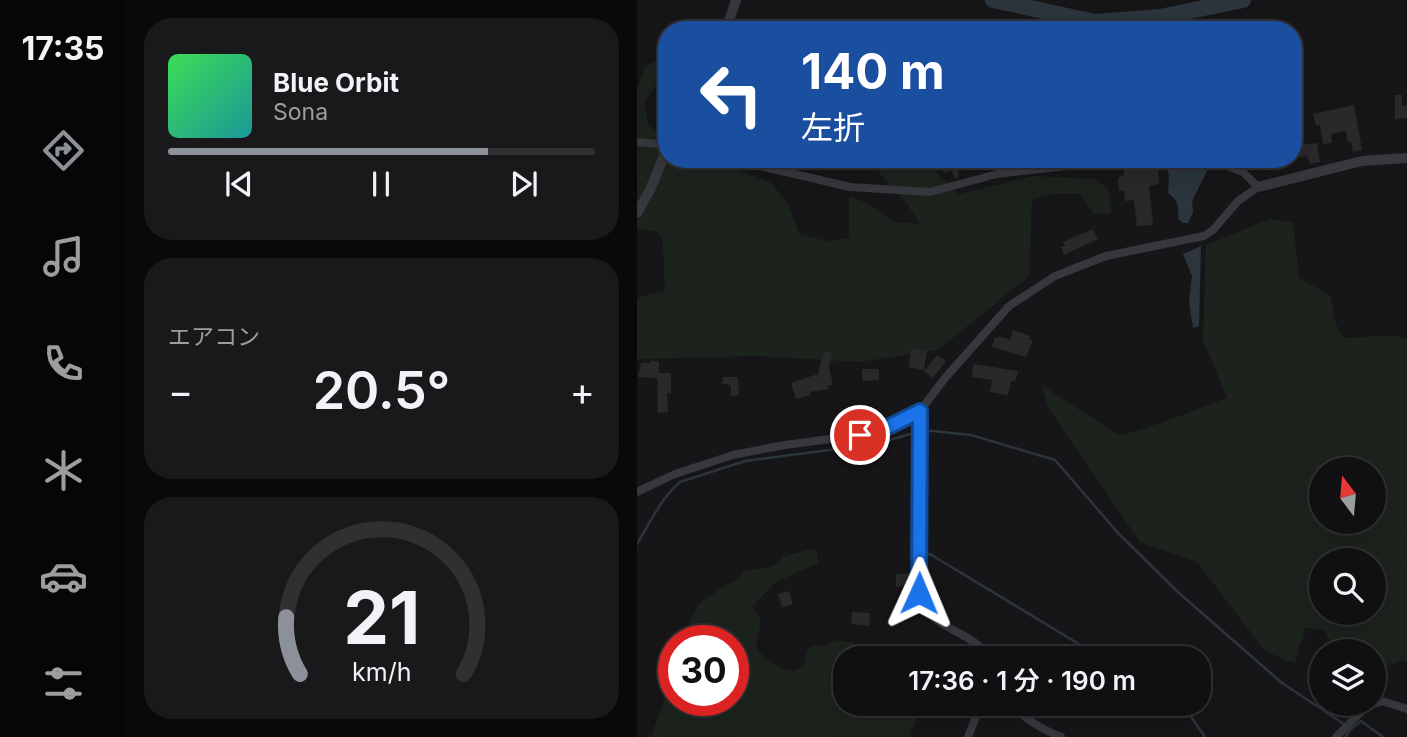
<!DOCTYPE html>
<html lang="ja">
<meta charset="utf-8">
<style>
:root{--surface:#101012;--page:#19191b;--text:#f1f3f6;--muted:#9c9d9f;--line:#303032;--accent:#8c9099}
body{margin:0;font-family:Inter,"Noto Sans JP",sans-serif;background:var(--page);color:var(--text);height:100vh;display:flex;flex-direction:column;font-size:26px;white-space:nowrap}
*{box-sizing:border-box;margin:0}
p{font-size:23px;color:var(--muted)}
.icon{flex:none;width:38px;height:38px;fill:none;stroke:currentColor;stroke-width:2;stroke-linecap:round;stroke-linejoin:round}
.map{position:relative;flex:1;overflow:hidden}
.details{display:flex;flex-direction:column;gap:18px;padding:18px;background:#09090a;width:511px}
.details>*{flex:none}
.top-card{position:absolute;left:21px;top:21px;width:644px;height:147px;border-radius:28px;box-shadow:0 7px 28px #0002,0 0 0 2px var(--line);background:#1a4fa0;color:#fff;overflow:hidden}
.needle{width:46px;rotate:344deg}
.tools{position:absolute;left:672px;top:457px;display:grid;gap:14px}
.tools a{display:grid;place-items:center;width:77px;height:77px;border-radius:50%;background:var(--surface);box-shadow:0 7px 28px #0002,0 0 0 2px var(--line);font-size:35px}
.speed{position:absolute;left:21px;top:625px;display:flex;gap:14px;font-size:35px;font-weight:700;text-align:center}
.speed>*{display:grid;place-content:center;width:91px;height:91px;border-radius:50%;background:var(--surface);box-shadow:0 7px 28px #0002,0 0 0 2px var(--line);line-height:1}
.speed .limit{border:10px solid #d22;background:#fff;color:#111}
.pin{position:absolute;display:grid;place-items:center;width:60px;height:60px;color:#fff;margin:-30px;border:4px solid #fff;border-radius:50%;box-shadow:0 2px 7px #0007}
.me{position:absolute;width:77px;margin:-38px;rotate:1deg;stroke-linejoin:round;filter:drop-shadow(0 0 5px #0008)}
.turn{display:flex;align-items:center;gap:24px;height:147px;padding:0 28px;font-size:32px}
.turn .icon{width:91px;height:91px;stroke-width:2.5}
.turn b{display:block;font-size:49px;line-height:60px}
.big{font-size:52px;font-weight:600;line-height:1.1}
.details .widget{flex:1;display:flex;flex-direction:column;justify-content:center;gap:10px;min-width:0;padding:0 24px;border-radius:28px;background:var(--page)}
.details .dial{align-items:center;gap:0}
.dial svg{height:182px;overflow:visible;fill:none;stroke:var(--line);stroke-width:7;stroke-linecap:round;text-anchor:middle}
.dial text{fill:var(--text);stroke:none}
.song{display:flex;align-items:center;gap:21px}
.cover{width:84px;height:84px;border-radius:10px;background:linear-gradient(135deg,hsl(130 70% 55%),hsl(180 70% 35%))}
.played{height:7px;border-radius:4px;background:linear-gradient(90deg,var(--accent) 75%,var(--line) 75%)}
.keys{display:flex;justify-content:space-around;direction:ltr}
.heat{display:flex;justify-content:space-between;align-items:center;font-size:38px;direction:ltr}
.trip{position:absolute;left:196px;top:646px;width:378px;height:70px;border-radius:28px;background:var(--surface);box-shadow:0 7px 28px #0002,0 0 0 2px var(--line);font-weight:600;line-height:70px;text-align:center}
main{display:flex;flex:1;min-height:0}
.dock{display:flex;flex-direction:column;width:126px;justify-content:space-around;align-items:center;background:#060607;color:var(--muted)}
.dock .icon{width:49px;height:49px}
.dock .active{color:var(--accent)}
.dock b{font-size:32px;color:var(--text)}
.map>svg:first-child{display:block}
.green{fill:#1c231d;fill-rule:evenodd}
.water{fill:#2c353c}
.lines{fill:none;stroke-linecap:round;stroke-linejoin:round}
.stream{stroke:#2c353c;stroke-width:2.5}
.river{stroke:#2c353c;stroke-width:16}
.building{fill:#29292c}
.minor{stroke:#37383d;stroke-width:8}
.tertiary{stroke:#37383d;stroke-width:10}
.route-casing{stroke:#114b97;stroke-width:18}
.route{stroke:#1a73e8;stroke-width:12}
</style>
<main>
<nav class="dock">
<b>17:35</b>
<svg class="icon active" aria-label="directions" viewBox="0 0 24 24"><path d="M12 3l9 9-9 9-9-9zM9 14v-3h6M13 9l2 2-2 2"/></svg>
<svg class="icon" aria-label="music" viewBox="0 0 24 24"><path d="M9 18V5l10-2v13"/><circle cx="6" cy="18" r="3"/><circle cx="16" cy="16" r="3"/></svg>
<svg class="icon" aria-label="phone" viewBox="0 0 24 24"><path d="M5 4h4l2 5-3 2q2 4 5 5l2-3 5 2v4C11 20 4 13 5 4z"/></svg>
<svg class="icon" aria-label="climate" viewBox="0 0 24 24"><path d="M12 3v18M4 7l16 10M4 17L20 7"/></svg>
<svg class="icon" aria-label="car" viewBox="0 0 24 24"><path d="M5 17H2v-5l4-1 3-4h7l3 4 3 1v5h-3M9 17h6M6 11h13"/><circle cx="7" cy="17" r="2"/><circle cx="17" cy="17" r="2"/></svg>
<svg class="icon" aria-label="filters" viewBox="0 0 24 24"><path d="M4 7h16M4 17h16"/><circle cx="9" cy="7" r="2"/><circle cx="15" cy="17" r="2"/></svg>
</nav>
<section class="details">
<div class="widget">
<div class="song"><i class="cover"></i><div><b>Blue Orbit</b><p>Sona</p></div></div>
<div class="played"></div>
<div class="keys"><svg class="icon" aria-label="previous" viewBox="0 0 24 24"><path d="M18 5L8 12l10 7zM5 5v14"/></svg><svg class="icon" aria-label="pause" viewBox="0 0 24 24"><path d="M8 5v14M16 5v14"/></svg><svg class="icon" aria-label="next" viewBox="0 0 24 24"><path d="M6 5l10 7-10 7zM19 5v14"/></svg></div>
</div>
<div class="widget"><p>エアコン</p>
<div class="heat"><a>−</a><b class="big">20.5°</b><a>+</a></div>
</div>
<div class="widget dial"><svg viewBox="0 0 100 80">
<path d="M14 69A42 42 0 1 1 86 69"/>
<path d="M14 69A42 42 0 0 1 8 44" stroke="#8c9099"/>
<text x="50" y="56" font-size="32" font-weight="700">21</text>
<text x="50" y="72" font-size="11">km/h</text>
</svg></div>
</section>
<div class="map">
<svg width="770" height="737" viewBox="0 0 770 737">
<rect width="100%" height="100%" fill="#161618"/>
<path class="green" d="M24 58 30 63V69L7 103 12 126 30 137V159H68L134 182 152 206 162 234 189 241 212 238V196L230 203 257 222 283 224 268 201 244 175 240 159H298L299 172 322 194 396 176 457 179 472 189 474 213 457 214 443 194H417L395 200 392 276 301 350 222 362 120 356 0 359V298L28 291 26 242 20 231 0 229V90L8 66Z
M633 219 656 223 662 278 694 296 698 322 706 338C729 339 748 331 770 339V660L737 669V651H696L688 630 668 628 658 664 628 651 560 562 503 542 412 409 404 385 482 435C519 427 554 411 590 398L566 340 569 245ZM684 469H737V522H684ZM684 560H737V612H684Z
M175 549 180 552 181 563 139 582 115 607 124 620 119 647C129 662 141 669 158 671L168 664 170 650 178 645 186 646 200 640 217 643 224 652 246 656 247 658H208V704H279V723L273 732 274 737H14L37 670V700H96V640H57L49 631 61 604 86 587 101 579 106 572 133 567 141 564 146 557Z"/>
<path class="water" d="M528 160H548L573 165 555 201 556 212 551 223H546L541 219C542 207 541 200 531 193L532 176Z
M564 246 562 326 556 328 552 302 555 276 546 254Z"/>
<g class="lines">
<path class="stream" d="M286 430 334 435 418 460 481 533 542 593 645 683 707 724
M277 433 274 557 293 554 465 658
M0 544C13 523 24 498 43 482L108 461 239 444 280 432
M540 704 548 708 568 737
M712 728 714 729 724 721 746 737
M708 737 714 729"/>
<path class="river" d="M356 0 458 22 523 17 606 0"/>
</g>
<path class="building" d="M758 95H765V106L770 105V118L758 119Z
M717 105 725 150 716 152 714 141 711 142 709 131 694 134 695 143 686 144 683 125 679 126 676 114Z
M680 143 683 162 673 164 670 156 656 158V146Z
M312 159 355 161 356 168 320 165 322 177 318 179 314 170 307 173 304 163Z
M514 164 521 169 522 184 512 186 516 225 500 226 497 200 488 201 487 190 482 191 481 178 487 175V168Z
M456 229 461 239 427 255 424 247 428 246 426 242Z
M376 330 393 336 392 339 396 340 389 357 355 347 358 337 361 338 362 336 373 340Z
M274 349 290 351 287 370 272 367Z
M188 352 195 353 192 367 196 385 191 386V389L173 392 174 395 159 399 154 383 181 374 185 356H187Z
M300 355 309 361 296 378 287 371Z
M13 361H22V373H34V393H30L31 412 21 413 20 378 1 377 4 363H13Z
M336 364 381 371 378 382 374 381 371 395 353 392 355 380 335 377Z
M225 369H242V380L225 381Z
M86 377H101L102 395 94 396V385L85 384Z
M276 573 275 584 259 587V574Z
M152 591 156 604 145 607 141 594Z
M215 612 233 613 232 626 214 624Z"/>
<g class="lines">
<path class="minor" d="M0 142 30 145
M93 159 213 187 293 192 360 174 490 159
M283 411 282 592C291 633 334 627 352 658
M0 492 38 474 96 455 148 445 223 435 247 429 283 411 308 378 372 306 418 276 469 256 567 236 576 230 601 201 621 187 606 172 572 159
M375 704C388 720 405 729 424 737
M331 737 344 704
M699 737 729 707 745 701 770 709"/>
<path class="tertiary" d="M89 30 99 0
M621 187 725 161 770 158
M0 213 13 190 30 149"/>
</g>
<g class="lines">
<defs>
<path id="route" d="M223 435 247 429 283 411 282 593"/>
</defs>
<use href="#route" class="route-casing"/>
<use href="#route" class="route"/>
</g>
</svg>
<div class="tools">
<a><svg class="needle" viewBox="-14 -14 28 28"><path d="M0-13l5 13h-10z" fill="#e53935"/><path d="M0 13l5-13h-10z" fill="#9c9d9f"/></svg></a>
<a><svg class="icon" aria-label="search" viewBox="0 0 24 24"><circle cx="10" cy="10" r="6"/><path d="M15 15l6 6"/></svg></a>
<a><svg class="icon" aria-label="layers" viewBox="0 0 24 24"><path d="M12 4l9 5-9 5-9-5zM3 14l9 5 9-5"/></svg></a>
</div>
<div class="speed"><div class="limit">30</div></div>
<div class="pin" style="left:223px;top:435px;background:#d93025"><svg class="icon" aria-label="arrive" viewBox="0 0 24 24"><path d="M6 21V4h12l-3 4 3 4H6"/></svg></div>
<svg class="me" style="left:282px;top:593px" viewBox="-20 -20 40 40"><path d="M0-17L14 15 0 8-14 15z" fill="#1a73e8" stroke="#fff" stroke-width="4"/></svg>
<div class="trip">17:36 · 1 分 · 190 m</div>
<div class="top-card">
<div class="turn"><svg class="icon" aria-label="left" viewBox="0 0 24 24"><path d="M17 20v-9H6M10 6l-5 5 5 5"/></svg><div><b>140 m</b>左折</div></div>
</div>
</div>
</main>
